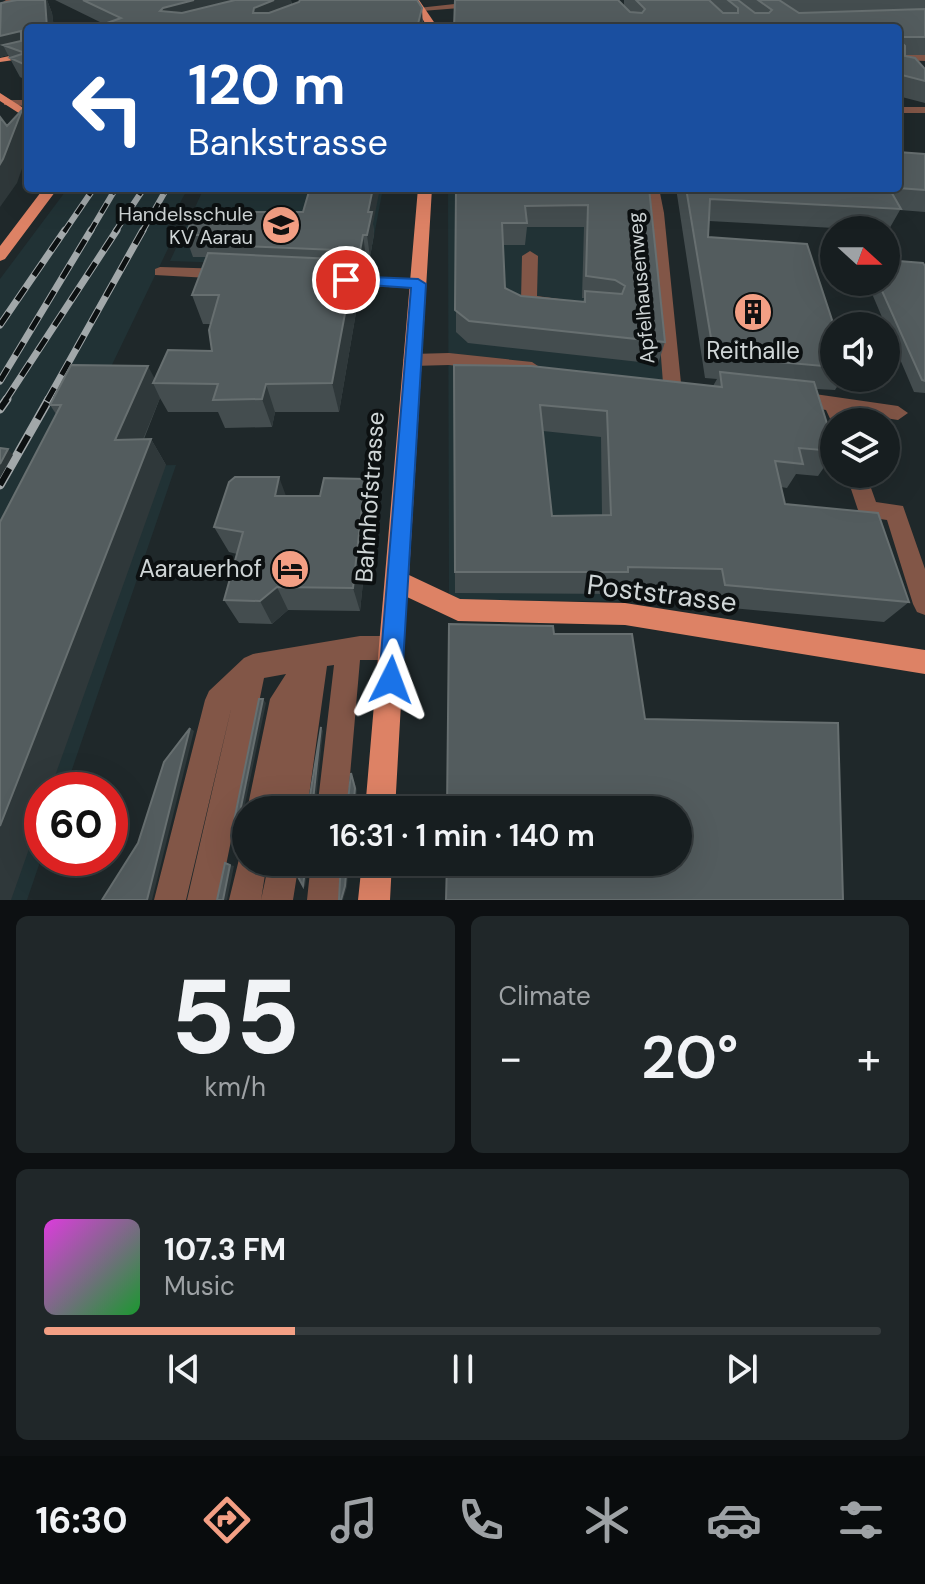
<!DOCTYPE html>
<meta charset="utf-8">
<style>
:root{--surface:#171e20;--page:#202729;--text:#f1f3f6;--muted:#9ea2a5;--line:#363c3e;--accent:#f39f84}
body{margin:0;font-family:"DM Sans",sans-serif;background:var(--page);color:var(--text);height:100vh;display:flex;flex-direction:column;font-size:30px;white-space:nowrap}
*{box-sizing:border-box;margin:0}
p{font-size:26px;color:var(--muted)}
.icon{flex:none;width:44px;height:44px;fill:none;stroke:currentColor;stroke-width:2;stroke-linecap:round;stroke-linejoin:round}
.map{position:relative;height:900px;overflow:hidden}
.panel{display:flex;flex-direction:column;gap:16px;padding:16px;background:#0d1012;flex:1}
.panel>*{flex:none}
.hud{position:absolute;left:24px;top:24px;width:878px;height:168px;border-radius:8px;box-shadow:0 8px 32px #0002,0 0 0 2px var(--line);background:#1a4fa0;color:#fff;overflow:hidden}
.needle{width:52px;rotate:111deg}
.buttons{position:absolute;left:820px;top:216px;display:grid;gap:16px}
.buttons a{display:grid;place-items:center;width:80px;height:80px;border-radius:50%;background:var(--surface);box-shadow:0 8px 32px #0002,0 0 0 2px var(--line);font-size:40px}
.speed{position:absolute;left:24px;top:772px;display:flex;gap:16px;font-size:40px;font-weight:700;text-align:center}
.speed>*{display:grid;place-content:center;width:104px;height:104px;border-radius:50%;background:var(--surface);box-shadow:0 8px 32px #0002,0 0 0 2px var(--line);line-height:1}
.speed .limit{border:12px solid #d22;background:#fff;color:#111}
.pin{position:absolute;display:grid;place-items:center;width:68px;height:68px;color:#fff;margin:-34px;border:4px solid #fff;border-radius:50%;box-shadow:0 2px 8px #0007}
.me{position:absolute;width:88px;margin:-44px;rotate:3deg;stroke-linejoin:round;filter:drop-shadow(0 0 6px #0008)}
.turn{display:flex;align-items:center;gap:28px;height:168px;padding:0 32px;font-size:36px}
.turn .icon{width:104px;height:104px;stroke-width:2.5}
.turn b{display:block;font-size:56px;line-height:68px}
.big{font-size:60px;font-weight:600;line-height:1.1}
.panel .widget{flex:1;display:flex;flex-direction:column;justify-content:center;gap:12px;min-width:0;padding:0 28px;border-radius:12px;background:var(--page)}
.panel .dial{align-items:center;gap:0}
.dial b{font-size:104px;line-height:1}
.song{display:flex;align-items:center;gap:24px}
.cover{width:96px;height:96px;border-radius:12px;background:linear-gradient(135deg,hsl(300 70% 55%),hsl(130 70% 35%))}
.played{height:8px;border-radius:4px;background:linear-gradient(90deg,var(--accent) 30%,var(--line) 30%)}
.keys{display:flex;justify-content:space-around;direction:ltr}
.heat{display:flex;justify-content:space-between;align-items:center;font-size:44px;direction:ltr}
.panel .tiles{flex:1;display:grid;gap:16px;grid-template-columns:1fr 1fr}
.widget:last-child{grid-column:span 2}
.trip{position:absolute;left:232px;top:796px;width:460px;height:80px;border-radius:40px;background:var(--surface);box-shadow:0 8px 32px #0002,0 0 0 2px var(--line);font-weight:600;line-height:80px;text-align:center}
.tabs{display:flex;height:128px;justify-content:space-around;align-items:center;background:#090c0d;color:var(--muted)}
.tabs .icon{width:56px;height:56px}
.tabs .selected{color:var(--accent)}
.tabs b{font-size:36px;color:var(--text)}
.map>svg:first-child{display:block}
.built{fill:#213235}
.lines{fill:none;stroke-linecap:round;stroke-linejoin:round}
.minor{fill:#825647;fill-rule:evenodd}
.major{fill:#dd8265;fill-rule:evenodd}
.rail-far2-casing{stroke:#a2a8aa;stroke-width:6}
.rail-far1-casing{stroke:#a2a8aa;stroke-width:7}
.rail-casing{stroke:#a2a8aa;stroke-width:9}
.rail-far2{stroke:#0c1011;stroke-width:4;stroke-dasharray:11;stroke-linecap:butt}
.rail-far1{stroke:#0c1011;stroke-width:5;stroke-dasharray:15;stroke-linecap:butt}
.rail{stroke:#0c1011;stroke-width:6;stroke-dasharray:19;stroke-linecap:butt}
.wall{fill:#444d4f;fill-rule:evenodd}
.shaded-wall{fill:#2f383a}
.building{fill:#535c5e;stroke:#676f70;stroke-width:2;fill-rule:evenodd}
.route{fill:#1a73e8;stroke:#114b97;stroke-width:2}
.labels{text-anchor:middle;stroke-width:8;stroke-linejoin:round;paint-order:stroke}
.far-poi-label{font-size:20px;fill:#cfd5d6;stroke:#0c1011;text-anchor:end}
.far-street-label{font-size:20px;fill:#cfd5d6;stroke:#0c1011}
.poi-label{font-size:24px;fill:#cfd5d6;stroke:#0c1011}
.street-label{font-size:24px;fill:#cfd5d6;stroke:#0c1011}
.near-street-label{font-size:28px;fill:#cfd5d6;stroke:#0c1011}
</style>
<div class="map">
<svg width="925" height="900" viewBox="0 0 925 900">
<rect width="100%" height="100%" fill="#1f282a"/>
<path class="built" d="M68 188H188L166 229 177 230 80 431 133 466 176 465 65 790H42V856L27 900H0V279Z
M204 188H383L368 268 170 261Z
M448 188H652L691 602 449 600Z"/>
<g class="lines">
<path class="minor" d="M6 0H16L0 11V4Z
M482 1 485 6 422 11 418 8Z
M898 54 925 55V61L898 60Z
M8 100H28V106L4 105V101Z
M898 107H925V113H898Z
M645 188H659L664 213 681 383 672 390 663 383 650 213Z
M530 251 538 256 537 296 559 299V307L529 305 521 300 522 256Z
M160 267 227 269 235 274 227 279 155 275V269Z
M334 275 418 279 426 284 418 289 328 283 326 280Z
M449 353 532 362 541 368 532 374 449 365 412 366 403 360 412 354Z
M794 391 898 406 908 413 898 420 846 412 850 422H834V427L826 410 787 403 785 398 787 393Z
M846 474H866L876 502 903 506 925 569V615L917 612 913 604 887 520 860 516Z
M360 636H392L401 639 404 648 401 657 392 660H360L347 810H317L334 665 327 666 307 810H277L292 724 277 810H247L270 699 286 674 264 678 219 900H187L232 705 186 900H154L205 700 209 691 244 658 253 654Z
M246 849V862H267L261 900H229L241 851Z
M269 862H299L293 900H261Z
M311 862H341L339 900H307Z"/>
<path class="major" d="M411 0H419L438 28H428Z
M28 52V58L0 62V58Z
M0 93 28 111V119L0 101Z
M44 188H58L5 259 0 261V246Z
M418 188H432L409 575 460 599 625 603 925 650V674L625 625 458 621 407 597 395 810H365Z
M362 862H392L390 900H358Z"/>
<defs>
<path id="rail-far2" d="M64 232 94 188
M90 232 116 188
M115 232 144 188
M142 232 167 188"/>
<path id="rail-far1" d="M0 325 65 230
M0 381 91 230
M5 401 117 230
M47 401 143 230"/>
<path id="rail" d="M0 409 7 399
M0 485 49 399"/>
</defs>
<use href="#rail-far2" class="rail-far2-casing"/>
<use href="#rail-far1" class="rail-far1-casing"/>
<use href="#rail" class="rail-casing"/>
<use href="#rail-far2" class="rail-far2"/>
<use href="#rail-far1" class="rail-far1"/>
<use href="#rail" class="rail"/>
</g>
<path class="wall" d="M17 0H47L52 13 54 28H28V81L20 77 8 55 0 57V13Z
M55 0H291L292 5 422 8 423 25 104 24Z
M624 0H925V55H905V56L925 69V103L898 96V28H454L624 6Z
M925 154V212L900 210 888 231 709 221 708 237 834 326V378H843L835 390 816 389 834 446V453L818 476 796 474 787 488 781 487 785 504 909 602 884 622 710 606 708 591 621 589 619 594 455 593 454 365 713 386 717 379 705 378 676 188H898ZM543 431 601 437 602 515 552 516Z
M456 188H649L665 342 658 364 468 343 456 332ZM527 227H584L582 298H584L583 302 521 296 505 288 503 245H525Z
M303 212 373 224 374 234 370 257H366L363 273H357L360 289 339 412H275L272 427 225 428 218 412H168L160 398 144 439H151L166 465 56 414 50 405 155 379 212 351 211 324H203L192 295 207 257H193L185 235Z
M925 266V393L914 392 867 282H886Z
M286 496 371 506 360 611 288 610 272 624 239 623 224 600 237 554 229 552 214 527Z"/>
<path class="shaded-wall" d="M45 0H47L52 13 54 28H47Z
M194 0H267L166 28 160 11 163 8Z
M274 0H291V12L258 25 253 13 254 8Z
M422 8V28H417Z
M21 31V52L3 45 8 55 0 57V36Z
M22 110 28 122V151L17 183 0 207V164Z
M373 188H380L373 224 374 234 370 257 367 235 368 212Z
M363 235 366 257 363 273 360 251Z
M355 260 360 289 339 412 332 383Z
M148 366 157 383H153L160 398 132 466 115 440Z
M266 384 275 412 272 427 262 399Z
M151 439 166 465 50 790H42V812L11 900H0V826Z
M8 449 13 455 0 478V464Z
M279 477 289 504 275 496Z
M365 479 371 506 360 611 353 588Z
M277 587 288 610 272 624 260 601Z
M263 699 266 703 244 809 246 812 241 807Z
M321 727 323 731 315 810H312Z
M190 728 194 731 152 900H147Z
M351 773 357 790 355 810H353Z
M246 816V821L237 828 233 826Z
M306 862H309L305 887 303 886Z
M347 862H349L347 887 343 900H341Z
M230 865 234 866 227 900H223Z"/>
<path class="building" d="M17 0H45L47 28H28V66L10 58 25 53 3 45 21 41V31L0 36 1 3Z
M83 0H194L163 8 160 11 182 13 235 0H274L254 8 253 13H269L299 2 300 0H417L422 8 417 28H93L121 18Z
M455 0H618L630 12 642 13 645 9 636 0H709L723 13H738V8L728 0H738L755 13H769L772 10 758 0H779L799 13 925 9V37H898V28H640L634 26 635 28H454Z
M898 39 905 46V56L915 58 925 69V81L898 74Z
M22 110 3 159 0 164V117L7 126Z
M898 152 925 154V190L898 188Z
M310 188H373L368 212H372L367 235H363L360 251 216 245 220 235H185L196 212H303Z
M456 188H649L665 342 469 321 455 310ZM588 205 586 276 615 280 625 286 622 294 585 291V302L521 296 505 288 502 223H527L525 206Z
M686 188H889L901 209 710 199 708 237 807 244 834 326V367L714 356Z
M208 253 355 260 332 383 266 384 262 399 213 400 218 384 153 383 168 350 212 351 209 330 219 295H192Z
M886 260 923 263 925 266V381L922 380 878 282H886Z
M71 365 148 366 115 440 151 439 0 826V522L61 405H50Z
M454 365 531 366 722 387 720 372 814 382 834 446V451L799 448 803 464 775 461 785 504 878 513 909 602 725 585 722 569 628 567V572H455ZM540 405 607 411 611 515 552 516Z
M0 448 8 449 0 464Z
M235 477H279L275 496H320L324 478 365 479 353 588 277 587 260 601 224 600 243 532 214 527 229 482Z
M449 624 553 626 554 634H632L645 719 838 723 843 900H446L447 862H678V810H447Z
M259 699H263L241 807 244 811H246V816L233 826Z
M321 727 312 810H347L351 773 355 788 353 810H286L308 808Z
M190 728 147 900H102L138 843 164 762Z
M298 862H306L303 886 297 875Z
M341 862H347L345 886 341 900H339Z
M225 863 230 865 223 900H217Z"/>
<path class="route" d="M346 276 418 279 426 284 402 680 399 689 391 692 382 689 379 680 411 288 341 283 339 280Z"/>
<defs>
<symbol id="university-disc" viewBox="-11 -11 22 22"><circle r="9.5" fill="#f39f84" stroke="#0c1011"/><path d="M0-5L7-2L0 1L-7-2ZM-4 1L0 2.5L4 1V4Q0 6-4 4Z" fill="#111"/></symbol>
<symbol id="building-disc" viewBox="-11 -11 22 22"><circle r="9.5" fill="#f39f84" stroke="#0c1011"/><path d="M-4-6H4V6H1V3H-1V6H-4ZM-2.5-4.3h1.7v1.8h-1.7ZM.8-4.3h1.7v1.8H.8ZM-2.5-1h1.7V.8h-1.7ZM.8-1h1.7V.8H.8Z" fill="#111"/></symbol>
<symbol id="hotel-disc" viewBox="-11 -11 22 22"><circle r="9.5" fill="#f39f84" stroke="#0c1011"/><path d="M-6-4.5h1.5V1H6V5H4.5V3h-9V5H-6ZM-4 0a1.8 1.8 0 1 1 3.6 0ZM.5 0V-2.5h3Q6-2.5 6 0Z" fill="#111"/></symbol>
</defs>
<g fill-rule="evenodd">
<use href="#university-disc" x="259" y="203" width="44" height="44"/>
<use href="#building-disc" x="731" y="290" width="44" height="44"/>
<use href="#hotel-disc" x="268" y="547" width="44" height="44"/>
</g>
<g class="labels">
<g class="far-poi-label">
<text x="253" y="221">Handelsschule<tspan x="253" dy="23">KV Aarau</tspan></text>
</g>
<g class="far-street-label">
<text transform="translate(641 288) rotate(-95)" y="7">Apfelhausenweg</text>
</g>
<g class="poi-label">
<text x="753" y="359">Reithalle</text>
<text x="262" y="577" text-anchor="end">Aarauerhof</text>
</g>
<g class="street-label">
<text transform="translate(370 497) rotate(-86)" y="8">Bahnhofstrasse</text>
</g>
<g class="near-street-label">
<text transform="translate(662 593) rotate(7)" y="10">Poststrasse</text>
</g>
</g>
</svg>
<div class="buttons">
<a><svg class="needle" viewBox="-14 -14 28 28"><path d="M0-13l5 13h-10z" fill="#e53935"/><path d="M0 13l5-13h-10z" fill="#9ea2a5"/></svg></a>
<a><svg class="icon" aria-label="sound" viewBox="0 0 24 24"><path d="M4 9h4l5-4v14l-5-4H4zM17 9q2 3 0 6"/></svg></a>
<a><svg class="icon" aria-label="layers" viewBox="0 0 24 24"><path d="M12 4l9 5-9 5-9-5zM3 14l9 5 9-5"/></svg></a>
</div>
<div class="speed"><div class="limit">60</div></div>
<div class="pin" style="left:346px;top:280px;background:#d93025"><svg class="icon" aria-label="arrive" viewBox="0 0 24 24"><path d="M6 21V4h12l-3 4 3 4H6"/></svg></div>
<svg class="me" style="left:391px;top:680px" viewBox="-20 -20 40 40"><path d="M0-17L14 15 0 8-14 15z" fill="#1a73e8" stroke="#fff" stroke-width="4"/></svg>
<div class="trip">16:31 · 1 min · 140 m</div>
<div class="hud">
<div class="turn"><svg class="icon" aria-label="left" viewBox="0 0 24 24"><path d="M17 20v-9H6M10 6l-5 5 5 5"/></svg><div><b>120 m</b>Bankstrasse</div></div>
</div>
</div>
<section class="panel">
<div class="tiles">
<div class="widget dial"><b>55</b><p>km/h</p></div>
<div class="widget"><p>Climate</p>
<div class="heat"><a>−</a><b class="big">20°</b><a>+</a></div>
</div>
<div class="widget">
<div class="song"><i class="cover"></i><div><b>107.3 FM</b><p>Music</p></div></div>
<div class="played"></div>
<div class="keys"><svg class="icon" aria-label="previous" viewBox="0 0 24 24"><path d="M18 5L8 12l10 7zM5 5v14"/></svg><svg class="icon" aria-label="pause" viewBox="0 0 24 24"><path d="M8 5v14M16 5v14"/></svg><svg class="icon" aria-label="next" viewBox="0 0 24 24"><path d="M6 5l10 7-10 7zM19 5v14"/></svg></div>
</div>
</div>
</section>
<nav class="tabs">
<b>16:30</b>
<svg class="icon selected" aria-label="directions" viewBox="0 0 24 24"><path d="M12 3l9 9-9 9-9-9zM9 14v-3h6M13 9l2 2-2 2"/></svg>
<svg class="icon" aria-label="music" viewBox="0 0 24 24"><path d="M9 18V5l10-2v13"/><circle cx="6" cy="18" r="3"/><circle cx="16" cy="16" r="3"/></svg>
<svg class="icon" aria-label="phone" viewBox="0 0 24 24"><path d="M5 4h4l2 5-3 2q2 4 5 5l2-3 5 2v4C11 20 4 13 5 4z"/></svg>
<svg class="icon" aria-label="climate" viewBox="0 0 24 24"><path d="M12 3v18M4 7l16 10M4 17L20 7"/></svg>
<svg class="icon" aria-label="car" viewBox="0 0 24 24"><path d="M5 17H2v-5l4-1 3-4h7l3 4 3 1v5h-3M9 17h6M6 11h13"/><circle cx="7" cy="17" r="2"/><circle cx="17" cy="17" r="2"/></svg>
<svg class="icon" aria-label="filters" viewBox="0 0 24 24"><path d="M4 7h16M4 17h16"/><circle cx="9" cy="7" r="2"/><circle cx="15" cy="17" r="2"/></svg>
</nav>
